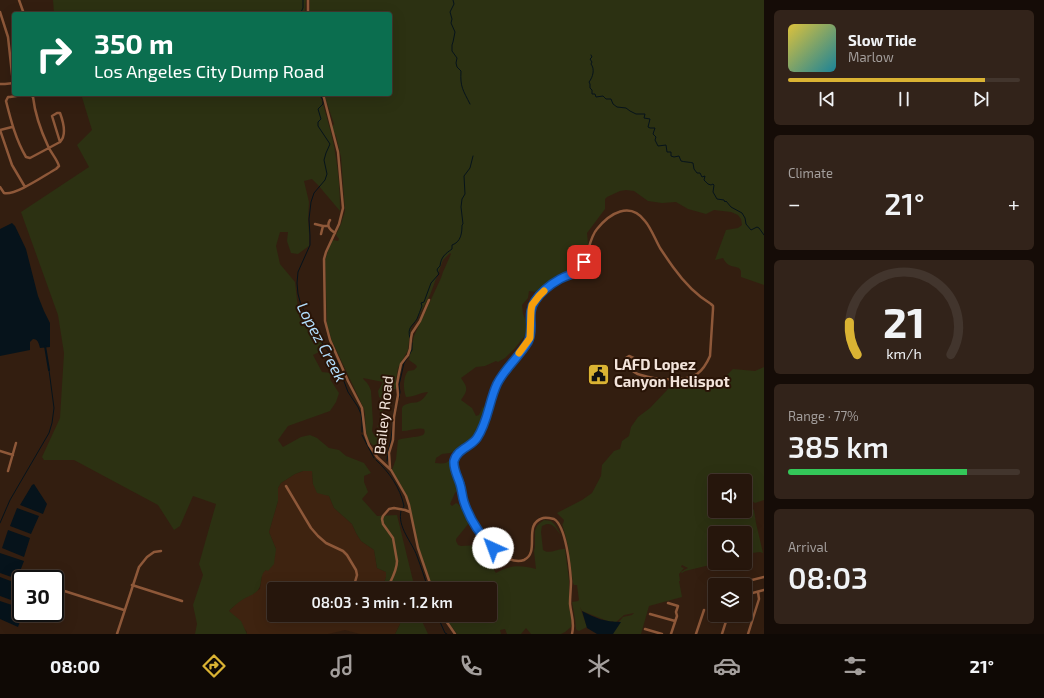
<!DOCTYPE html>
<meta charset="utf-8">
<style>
:root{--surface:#26160c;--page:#32231a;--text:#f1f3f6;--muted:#a49f9d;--line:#42352d;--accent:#dab333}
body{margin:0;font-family:"Exo 2",sans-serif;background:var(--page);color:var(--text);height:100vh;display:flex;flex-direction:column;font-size:15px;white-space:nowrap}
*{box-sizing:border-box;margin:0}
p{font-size:13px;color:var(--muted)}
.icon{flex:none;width:22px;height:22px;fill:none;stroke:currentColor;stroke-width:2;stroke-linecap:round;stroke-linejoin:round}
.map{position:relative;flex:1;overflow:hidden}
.sheet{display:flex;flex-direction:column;gap:10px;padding:10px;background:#150c07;width:280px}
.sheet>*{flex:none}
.top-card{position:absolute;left:12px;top:12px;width:380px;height:84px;border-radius:4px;box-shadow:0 4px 16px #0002,0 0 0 1px var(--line);background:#0b6e4f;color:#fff;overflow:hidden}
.controls{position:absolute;left:708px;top:474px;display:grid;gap:8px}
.controls a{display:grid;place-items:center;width:44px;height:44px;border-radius:4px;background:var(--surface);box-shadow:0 4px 16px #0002,0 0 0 1px var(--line);font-size:20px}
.speed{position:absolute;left:12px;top:570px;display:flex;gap:8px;font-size:20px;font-weight:700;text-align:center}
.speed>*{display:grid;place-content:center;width:52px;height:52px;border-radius:50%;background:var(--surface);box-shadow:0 4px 16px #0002,0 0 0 1px var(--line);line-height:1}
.speed .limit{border:2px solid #111;border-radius:6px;background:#fff;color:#111}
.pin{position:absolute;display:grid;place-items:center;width:34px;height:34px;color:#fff;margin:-17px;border-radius:8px;box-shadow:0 2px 6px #0006}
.me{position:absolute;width:44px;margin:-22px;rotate:317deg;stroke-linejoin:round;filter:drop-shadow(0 0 3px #0008)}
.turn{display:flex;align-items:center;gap:14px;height:84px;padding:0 16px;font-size:18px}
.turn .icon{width:52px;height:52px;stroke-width:2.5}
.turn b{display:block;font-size:28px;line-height:34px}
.big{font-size:30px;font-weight:600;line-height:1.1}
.sheet .tile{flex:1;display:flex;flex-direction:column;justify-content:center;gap:6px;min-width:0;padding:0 14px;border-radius:6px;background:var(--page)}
.sheet .dial{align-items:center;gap:0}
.dial svg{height:104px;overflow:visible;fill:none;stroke:var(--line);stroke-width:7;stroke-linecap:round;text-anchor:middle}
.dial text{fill:var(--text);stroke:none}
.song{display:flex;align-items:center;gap:12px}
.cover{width:48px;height:48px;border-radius:6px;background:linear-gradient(135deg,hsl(50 70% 55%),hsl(190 70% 35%))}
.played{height:4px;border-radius:2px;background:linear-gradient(90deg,var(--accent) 85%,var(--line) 85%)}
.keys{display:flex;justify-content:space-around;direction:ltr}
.heat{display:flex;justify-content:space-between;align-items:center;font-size:22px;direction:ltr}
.charge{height:6px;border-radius:3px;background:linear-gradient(90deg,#34c759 77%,var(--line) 0)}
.trip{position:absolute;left:267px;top:582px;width:230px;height:40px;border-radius:4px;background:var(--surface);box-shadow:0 4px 16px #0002,0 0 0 1px var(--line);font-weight:600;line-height:40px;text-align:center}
.dock{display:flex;height:64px;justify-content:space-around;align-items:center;background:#0f0905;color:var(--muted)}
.dock .icon{width:28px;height:28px}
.dock .selected{color:var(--accent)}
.dock b{font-size:18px;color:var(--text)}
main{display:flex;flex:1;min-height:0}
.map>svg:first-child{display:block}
.built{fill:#3e2310}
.green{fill:#2c3112;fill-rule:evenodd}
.water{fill:#06131b}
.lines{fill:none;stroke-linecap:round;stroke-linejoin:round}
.stream{stroke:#06131b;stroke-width:1}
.canal{stroke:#06131b;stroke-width:2}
.street{stroke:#8e5839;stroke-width:2.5}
.route-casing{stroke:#114b97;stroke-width:10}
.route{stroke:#1a73e8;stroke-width:7}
.slow{stroke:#f59e0b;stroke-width:7}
.labels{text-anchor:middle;stroke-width:4;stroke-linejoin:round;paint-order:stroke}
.poi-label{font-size:15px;font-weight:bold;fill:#f3e4db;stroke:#291407;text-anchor:start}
.street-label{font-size:15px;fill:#f3e4db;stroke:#291407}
.water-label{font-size:16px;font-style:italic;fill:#b1ddfc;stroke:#291407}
</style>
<main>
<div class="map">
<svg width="764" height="634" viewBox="0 0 764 634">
<rect width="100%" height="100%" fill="#331e10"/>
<path class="built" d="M303 471H312L313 484 329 496 334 508 352 524 356 533 361 541 374 550 377 568 386 572V577L382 589H274V615H401L400 624 395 634H360L345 630 328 634H247V632L229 611 238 602 260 589 262 574 264 571 266 570 276 549 269 532 278 501V488L281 483 295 474Z"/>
<path class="green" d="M53 0H306L305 14H54Z
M310 0H764V285L741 277V271L739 268C730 265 728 267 723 258L715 260 726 230 738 228 742 225 741 219 738 215 731 212 714 210 706 214 688 209 676 202 662 203 648 201 634 191 626 190 620 191 607 197 605 199V209L587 233 588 244 582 262 576 270 558 275 547 286 535 292 529 291 528 298 522 305 523 314 528 326V332L515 348 505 358 498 362 496 361 485 366 476 367 461 378C468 388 468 390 461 400L472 408 476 416 479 415 483 406 485 410 477 434 473 439 458 450 450 453 442 454 436 458 435 463C451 465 447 460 455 454 454 457 452 460 452 463 451 473 459 481 458 490L455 493 450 504 452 506 456 503 458 504 470 520 469 523 456 539V541L458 545 461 546 478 545 479 544 478 538 494 556C492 562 492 568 496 573 510 565 520 565 536 569L534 551 535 547V531L537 526 540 523 544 520 551 521 555 525 561 535C555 528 552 520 542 526L541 532 543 550C550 555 557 548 565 549L569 580V607L572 621 571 627 565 632 561 634H531L526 628 521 634H507L505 629 500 630 501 634H457L443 615H490V589H433L418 545 409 500 392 470 396 459 398 440C406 437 415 438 423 435 425 433 425 431 424 429 417 427 410 431 402 431V408L403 406C415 399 418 408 428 392 422 392 414 397 406 397 403 389 403 377 408 371L414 370 417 367 416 365 409 360 414 336 441 278 443 272 451 254 450 253 443 260 430 295 416 321 412 325 410 332 408 350 398 368 396 380V389H391C390 391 388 392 388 394 386 398 388 402 386 405 385 407 383 408 383 410 381 418 387 423 377 427V426L380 424V411L378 405 382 399 379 397 378 391 383 382 363 378 364 380C367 382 370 387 371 391L373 423 372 431 374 435C378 433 383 427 385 423 387 419 385 416 387 413 390 426 384 433 380 445L377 447C362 442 367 420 364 409L332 341 327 325 325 260 329 248 333 240 338 241 339 239 336 235 341 224 345 211 341 157 336 136 334 133 332 127 334 124 324 94H390V14H310Z
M81 94H320C326 115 333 136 336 158 339 176 340 194 340 211L318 185 312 179 304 181 309 202 308 220 309 233V246L298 254 291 253 287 241 288 232H280L276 246 280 264 295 282 298 308 323 338 319 352 313 355 322 372 331 373 330 379 339 393 336 402 330 411 288 426 278 440 283 447 301 437 310 435 317 438 329 448 339 450 346 456 364 463 371 473 364 476V482L368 492 362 499 377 516 397 515 415 589H382L386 577V572L377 568 374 550 361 541 356 533 352 524 334 508 329 496 317 493 313 484 312 471H303L295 474 281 483 278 488V501L269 532 276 549 274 564 268 571 266 570C259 575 263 584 258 590 254 595 247 597 242 600 237 603 233 607 229 611L241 621 247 634H195L197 624 193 605 203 575 199 564 216 504 193 496 180 526 174 530 158 505 74 460H44L42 457 60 418 64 353 58 315 21 212 89 167 77 145 92 130Z
M764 367V500L755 503 747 498 745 499 754 510 756 523 763 553 760 552 752 553 745 550V533H715V563H730L727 567 717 569 710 565 685 571 682 573 681 572 684 570 688 568 682 565 681 567 684 568 679 574 680 581H679L682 597 649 606 641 634H614L611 631 623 617 632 615 634 613 624 615 614 624 613 621 610 622 582 611 580 607 587 627 579 631 577 630 576 629 575 619 572 602 578 601 579 600 577 585H574L573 583 568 546 562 523 563 524 564 520 557 513 582 500 592 493 601 476 602 465 614 451 620 449 622 441 629 436 631 427 638 417 650 408 668 389 680 383 704 390 714 388 733 369 755 371ZM715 481H745V511H715Z
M401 615H420L421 619 428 634H395L400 624Z"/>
<path class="water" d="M12 223 15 226 26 249 38 296 44 311 50 323V347L40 348C39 344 38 339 33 339L30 342V350L0 356V229Z
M34 484 47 504 43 514 20 505 32 485Z
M17 508 39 516 31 534 10 526Z
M8 530 30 538 24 557 2 548Z
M0 553 24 561 17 579 0 573Z
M0 577 16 583 11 600 0 596Z
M0 601 21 608V613H23L18 627 0 619Z
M582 611C596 618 604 622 621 622L613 634H597L587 628Z"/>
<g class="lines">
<path class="stream" d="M453 0 454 4 450 12 452 19 451 23 455 32 453 42 452 45V51L457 58 456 63 457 67 461 71C460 87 463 90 470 104
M300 14 303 8V0
M591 55 592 57 590 59 592 62 591 64C595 69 593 77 589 82L590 84V88L592 90V94H595L596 97 603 96 606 99H611L613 104 617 107 626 108 630 111 636 114H645L644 118 650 119 648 127 650 128H655L653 134 656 137 655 140 658 146 666 145 667 152H671V156L674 157 679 156 681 161C684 162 690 162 693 163L694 169 697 173H700L702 177 705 176 704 180 708 184 711 185 713 184 714 185 713 192 717 199 724 200 725 202 726 201 731 207 742 213 745 218 746 224 751 230 757 227 759 228 764 235
M319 94 323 100V104L318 109 321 119 318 122V126L330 144 326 153 324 160 327 174 325 180 314 193 311 202 309 219 310 236V245L298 272 297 283 298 294 301 305 305 313 314 324 318 335 324 346 336 360 348 392 358 407 361 414 362 421V432
M410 338C407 327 412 327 417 319 419 315 420 310 422 306L421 303 424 302 431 283 438 275 439 274 437 270 438 268 440 266C441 257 445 254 452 249V245C461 242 462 233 462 225L463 224 461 207 462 199 465 194 464 176 470 168 473 156
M409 355 412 350V343
M399 398 400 392 399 385 404 363 408 357
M362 435 374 458
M376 460C389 472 400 487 404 506L403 508
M387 461C387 453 390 446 391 439 393 428 392 418 395 407
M401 511C397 527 412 542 417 556 421 567 425 578 428 589
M0 523 10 500 49 433 52 423 54 408 49 370
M437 615 445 633 447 634"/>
<path class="canal" d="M45 346 49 370"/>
<path class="street" d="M19 0 24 14
M0 12 8 37 13 83
M308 14V0
M0 84H5L14 83
M28 94 10 97H8L6 101C11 121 16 140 26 157L30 158 60 142C67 135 63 121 60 113H57L52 116 60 142
M323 94 338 152 343 208 339 224 326 252 324 259 325 321 330 340 348 381 362 408 365 434 369 445 377 457 391 470 406 496 409 505 418 548 432 589
M0 130 12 165 25 187
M0 130 12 127
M0 187 4 193C15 196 45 175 56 169L59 166C57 159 51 153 48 146 41 131 35 114 33 97L29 94
M330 220C326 226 330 230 335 233
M315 224 323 226H328
M321 234 323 226
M0 451 13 455
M390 468 389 453 393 440 394 417 398 395 397 384 399 373 401 364 408 355 410 349 411 338 412 333 420 321 429 300
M8 471 16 443
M286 486 305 518 311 528 318 536 326 543 343 551 347 555 356 570 357 575 353 589
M132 585 182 601
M732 585 764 577
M55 588 124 610
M387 589C391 580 397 571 397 561L393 538 383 524 382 519 383 516 389 509 394 508 405 510 410 512
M714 590H715
M745 595 764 590
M668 603 678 606 676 612 677 616 671 634
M650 614 675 621
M442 615 455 634
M645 629 662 634
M117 634 139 567 147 557 154 552 161 551
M572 634C575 622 571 615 570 604 570 596 571 588 571 581 570 567 566 526 554 519 550 518 546 517 543 518 522 524 541 552 524 560 519 562 514 561 509 559 491 548 478 533 469 514 467 509 464 505 463 500 462 495 462 490 460 485 458 477 452 468 455 459 458 449 471 447 477 438 487 423 489 401 497 385 504 368 520 357 528 341 535 328 526 314 535 300 540 293 553 282 561 278 569 274 576 274 581 267 589 255 589 238 597 229 610 213 630 201 645 221 651 228 655 239 660 248 664 254 668 260 673 267 683 281 696 295 711 304L713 306V309L710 356C707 363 704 369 697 374 684 382 656 380 641 375 636 374 632 371 629 367 626 363 625 362 626 358L629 356 636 359
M696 634 704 610
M722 634 728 615
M748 634 759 599 758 592"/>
</g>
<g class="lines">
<defs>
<path id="route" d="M493 548C480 535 470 520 464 502 462 496 462 490 460 484 458 477 453 469 454 461 457 449 471 447 477 438 488 422 489 401 497 384 505 368 519 357 528 342 535 329 526 314 535 301 541 292 551 284 560 279 573 272 574 277 584 262"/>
</defs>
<use href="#route" class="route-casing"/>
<use href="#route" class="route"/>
<path class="slow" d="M519 353 530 338 531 310 532 305 539 296 544 291"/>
</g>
<defs>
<symbol id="civic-square" viewBox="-11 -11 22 22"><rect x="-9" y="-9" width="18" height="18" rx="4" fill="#dab333" stroke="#291407"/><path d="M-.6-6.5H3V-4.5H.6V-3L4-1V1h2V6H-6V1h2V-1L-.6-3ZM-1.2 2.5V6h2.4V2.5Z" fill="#111"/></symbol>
</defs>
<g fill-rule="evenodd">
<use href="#civic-square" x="586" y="362" width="25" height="25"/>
</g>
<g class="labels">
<g class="poi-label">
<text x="614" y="370">LAFD Lopez<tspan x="614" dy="17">Canyon Helispot</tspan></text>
</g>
<g class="street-label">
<text transform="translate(384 415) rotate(-84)" y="5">Bailey Road</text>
</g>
<g class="water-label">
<text transform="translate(322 342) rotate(62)" y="6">Lopez Creek</text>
</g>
</g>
</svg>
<div class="controls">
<a><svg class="icon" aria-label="sound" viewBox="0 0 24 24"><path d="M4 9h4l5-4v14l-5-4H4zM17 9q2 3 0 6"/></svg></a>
<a><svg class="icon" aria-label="search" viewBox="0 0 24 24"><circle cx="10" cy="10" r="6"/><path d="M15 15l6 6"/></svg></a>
<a><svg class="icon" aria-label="layers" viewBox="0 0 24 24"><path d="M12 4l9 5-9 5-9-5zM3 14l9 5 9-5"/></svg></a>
</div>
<div class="speed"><div class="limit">30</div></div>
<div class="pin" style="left:584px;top:262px;background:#d93025"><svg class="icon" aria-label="arrive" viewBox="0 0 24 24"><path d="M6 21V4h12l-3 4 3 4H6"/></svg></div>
<svg class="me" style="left:493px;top:548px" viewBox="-20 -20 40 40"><circle r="19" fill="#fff"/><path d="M0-13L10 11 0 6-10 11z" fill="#1a73e8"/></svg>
<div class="trip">08:03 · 3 min · 1.2 km</div>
<div class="top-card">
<div class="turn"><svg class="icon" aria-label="right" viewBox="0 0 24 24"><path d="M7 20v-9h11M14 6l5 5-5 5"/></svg><div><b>350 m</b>Los Angeles City Dump Road</div></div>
</div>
</div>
<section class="sheet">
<div class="tile">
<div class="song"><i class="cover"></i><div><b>Slow Tide</b><p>Marlow</p></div></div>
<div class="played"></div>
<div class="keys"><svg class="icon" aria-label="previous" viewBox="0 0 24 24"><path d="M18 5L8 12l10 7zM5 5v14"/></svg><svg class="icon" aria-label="pause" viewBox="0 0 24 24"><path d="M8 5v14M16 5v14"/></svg><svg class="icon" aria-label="next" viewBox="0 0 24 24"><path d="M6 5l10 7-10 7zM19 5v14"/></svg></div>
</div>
<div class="tile"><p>Climate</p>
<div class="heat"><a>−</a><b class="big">21°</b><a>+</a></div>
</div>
<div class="tile dial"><svg viewBox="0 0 100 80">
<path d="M14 69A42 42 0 1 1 86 69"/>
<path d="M14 69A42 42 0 0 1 8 44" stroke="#dab333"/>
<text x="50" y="56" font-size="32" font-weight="700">21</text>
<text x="50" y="72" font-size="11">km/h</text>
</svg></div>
<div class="tile"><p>Range · 77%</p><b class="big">385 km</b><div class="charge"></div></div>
<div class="tile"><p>Arrival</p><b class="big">08:03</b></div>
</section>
</main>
<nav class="dock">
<b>08:00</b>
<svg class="icon selected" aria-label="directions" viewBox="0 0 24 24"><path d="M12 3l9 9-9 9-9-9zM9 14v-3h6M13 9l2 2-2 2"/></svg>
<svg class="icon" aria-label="music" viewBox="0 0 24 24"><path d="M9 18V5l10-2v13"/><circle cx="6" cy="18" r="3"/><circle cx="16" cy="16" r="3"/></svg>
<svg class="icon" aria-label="phone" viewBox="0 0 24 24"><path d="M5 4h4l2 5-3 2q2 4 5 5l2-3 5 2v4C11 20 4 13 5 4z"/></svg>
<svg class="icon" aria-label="climate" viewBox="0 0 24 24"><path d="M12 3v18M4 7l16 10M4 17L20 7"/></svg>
<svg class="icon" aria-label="car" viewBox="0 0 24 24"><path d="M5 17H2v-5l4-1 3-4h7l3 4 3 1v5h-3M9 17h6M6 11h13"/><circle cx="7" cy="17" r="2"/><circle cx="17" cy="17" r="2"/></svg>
<svg class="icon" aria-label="filters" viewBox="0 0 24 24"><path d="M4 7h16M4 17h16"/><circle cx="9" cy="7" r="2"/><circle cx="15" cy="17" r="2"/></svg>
<b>21°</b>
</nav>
